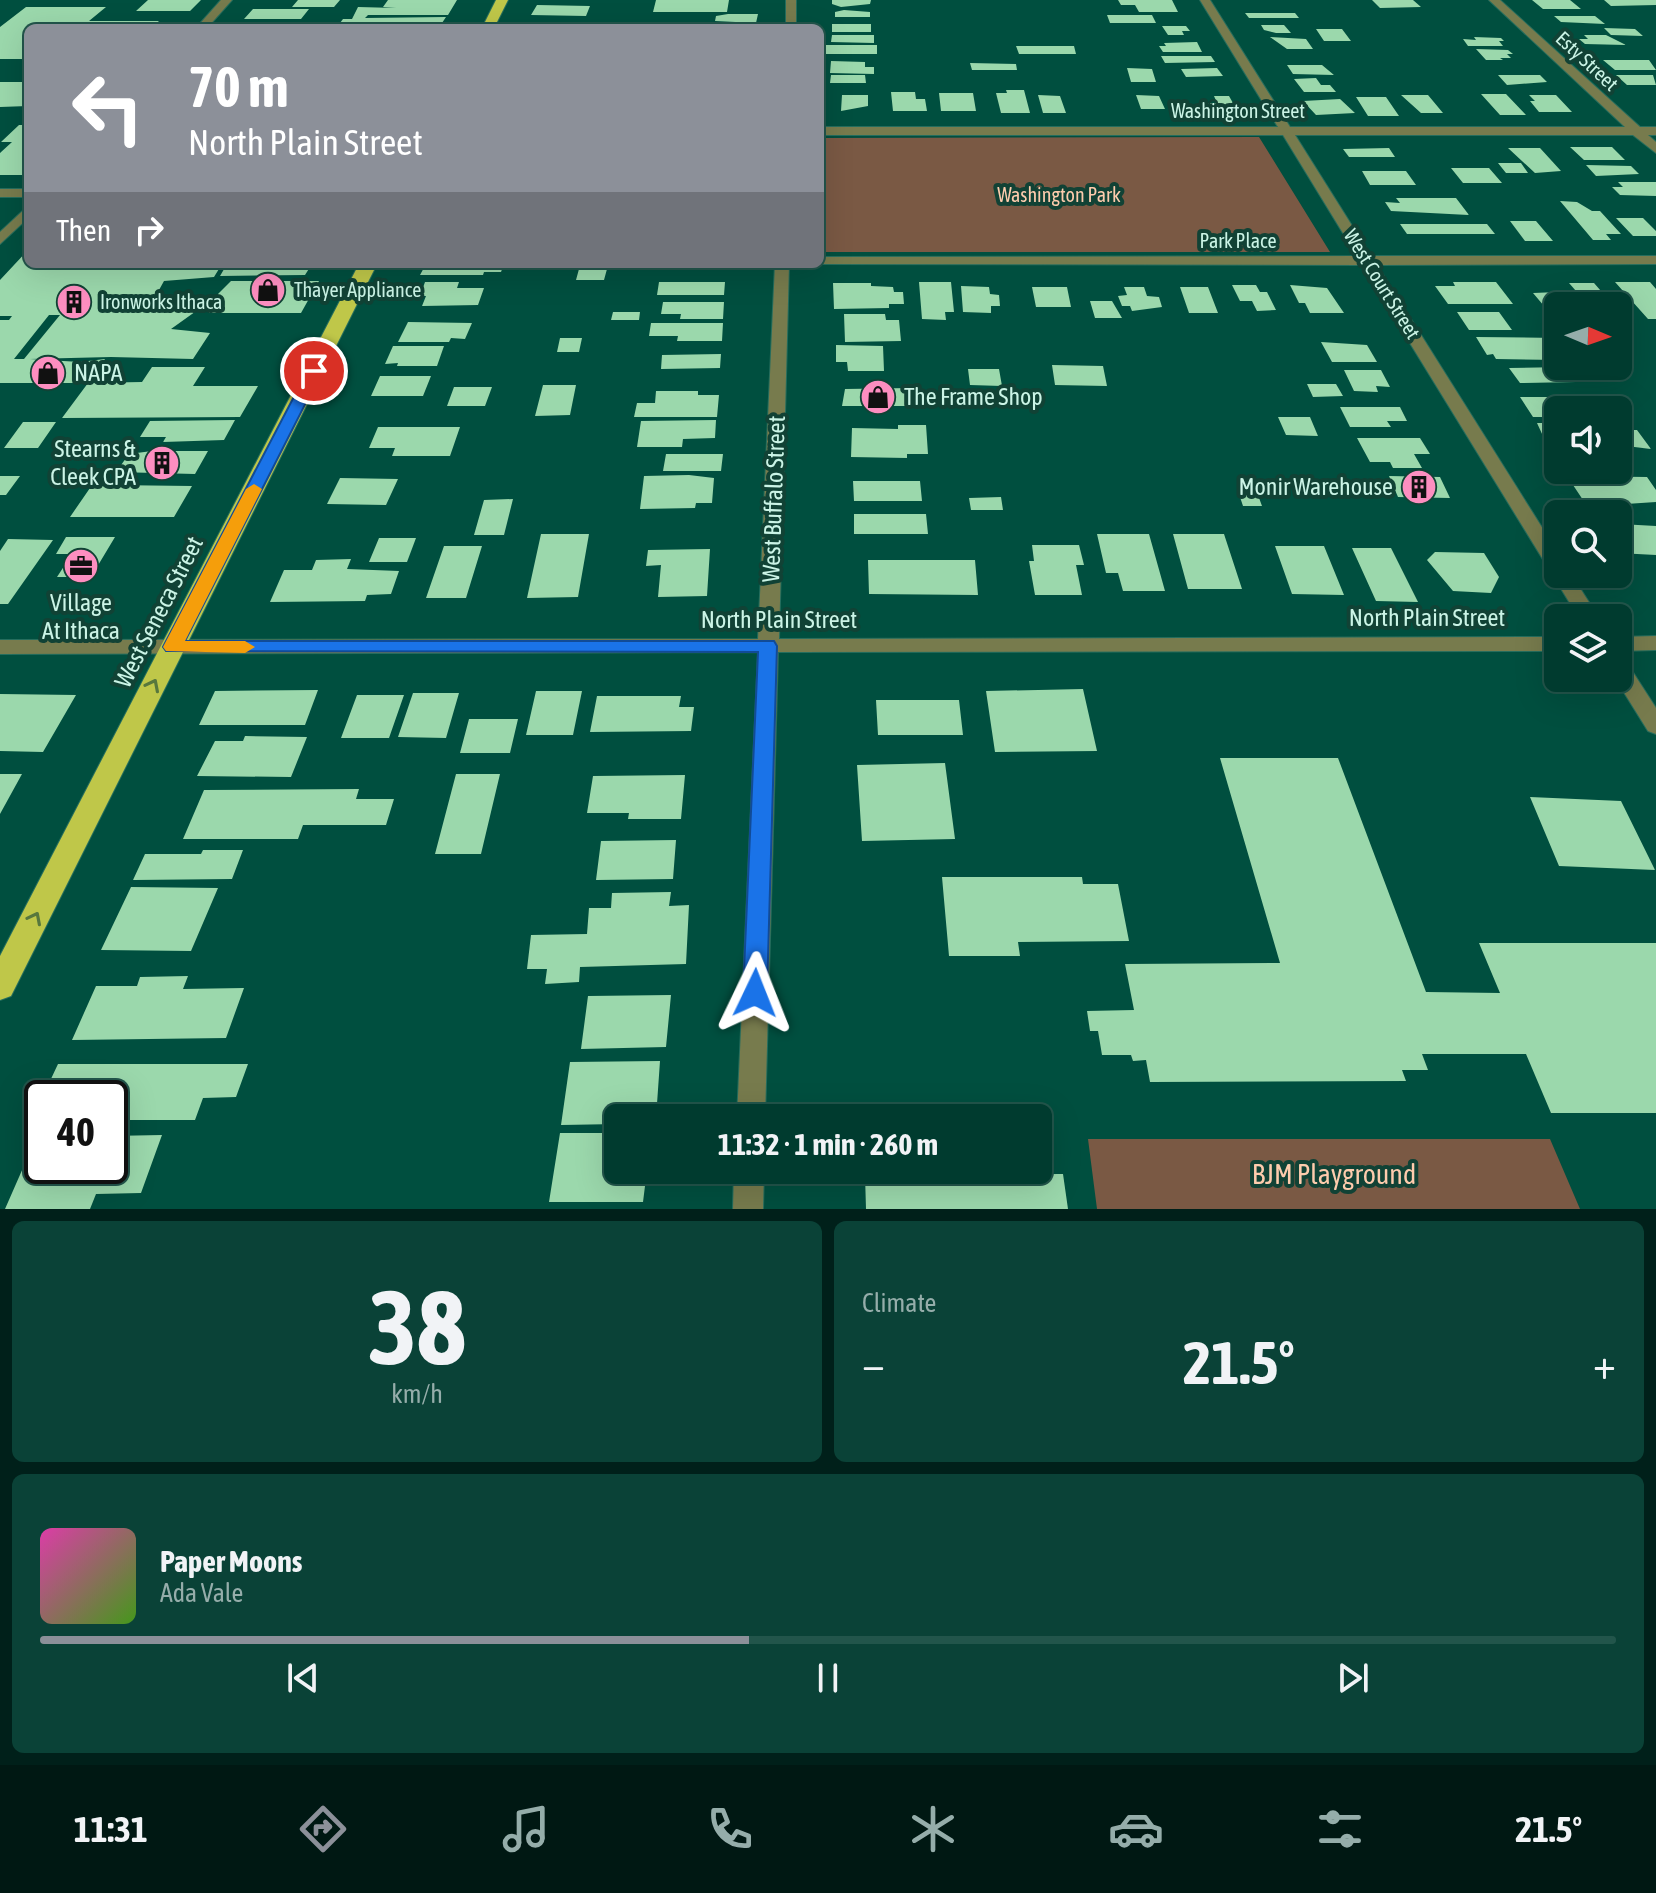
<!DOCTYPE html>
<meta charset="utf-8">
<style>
:root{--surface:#003b2f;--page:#0a4237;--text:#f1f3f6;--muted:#95adaa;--line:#22554b;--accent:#8c9099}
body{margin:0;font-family:"Asap Condensed",sans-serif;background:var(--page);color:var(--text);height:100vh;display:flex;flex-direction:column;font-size:30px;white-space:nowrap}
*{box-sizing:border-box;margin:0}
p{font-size:26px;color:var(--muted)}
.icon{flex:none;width:44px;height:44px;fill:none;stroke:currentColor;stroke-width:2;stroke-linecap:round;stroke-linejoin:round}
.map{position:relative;height:1209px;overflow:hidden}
.sheet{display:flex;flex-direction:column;gap:12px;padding:12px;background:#00201a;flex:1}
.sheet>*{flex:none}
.hud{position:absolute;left:24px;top:24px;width:800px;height:244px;border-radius:12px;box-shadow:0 8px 32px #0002,0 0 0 2px var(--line);background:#8c9099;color:#fff;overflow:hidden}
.needle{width:52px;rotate:92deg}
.buttons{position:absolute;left:1544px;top:292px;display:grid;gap:16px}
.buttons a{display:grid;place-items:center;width:88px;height:88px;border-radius:12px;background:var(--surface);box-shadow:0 8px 32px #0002,0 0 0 2px var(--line);font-size:40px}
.speed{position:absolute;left:24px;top:1080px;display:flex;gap:16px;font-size:40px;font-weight:700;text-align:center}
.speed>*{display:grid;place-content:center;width:104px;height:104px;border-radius:50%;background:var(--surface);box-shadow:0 8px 32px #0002,0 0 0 2px var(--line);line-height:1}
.speed .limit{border:4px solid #111;border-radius:12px;background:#fff;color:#111}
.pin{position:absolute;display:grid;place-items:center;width:68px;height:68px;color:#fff;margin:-34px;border:4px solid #fff;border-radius:50%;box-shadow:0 2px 8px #0007}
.me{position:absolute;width:88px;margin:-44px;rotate:2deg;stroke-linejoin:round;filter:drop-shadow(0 0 6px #0008)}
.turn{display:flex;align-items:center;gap:28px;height:168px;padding:0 32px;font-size:36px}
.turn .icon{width:104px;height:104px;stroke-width:2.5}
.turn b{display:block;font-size:56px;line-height:68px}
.then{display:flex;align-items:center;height:76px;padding:0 32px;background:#0003;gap:16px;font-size:30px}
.big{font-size:60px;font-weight:700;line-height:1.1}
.sheet .tile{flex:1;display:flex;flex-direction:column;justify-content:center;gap:12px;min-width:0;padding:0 28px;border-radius:12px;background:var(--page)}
.sheet .dial{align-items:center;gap:0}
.dial b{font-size:104px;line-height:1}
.song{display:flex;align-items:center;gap:24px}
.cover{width:96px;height:96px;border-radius:12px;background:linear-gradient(135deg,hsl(320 70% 55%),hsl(100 70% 35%))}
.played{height:8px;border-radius:4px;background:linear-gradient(90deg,var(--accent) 45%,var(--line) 45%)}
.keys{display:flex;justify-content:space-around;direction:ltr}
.heat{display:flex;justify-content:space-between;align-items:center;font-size:44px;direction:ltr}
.sheet .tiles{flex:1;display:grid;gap:12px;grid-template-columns:1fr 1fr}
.tile:last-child{grid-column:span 2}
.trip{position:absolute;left:604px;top:1104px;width:448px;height:80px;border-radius:12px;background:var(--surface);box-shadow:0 8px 32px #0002,0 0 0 2px var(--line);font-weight:700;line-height:80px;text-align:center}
.tab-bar{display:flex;height:128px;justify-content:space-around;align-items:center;background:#001813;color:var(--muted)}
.tab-bar .icon{width:56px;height:56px}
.tab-bar .active{color:var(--accent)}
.tab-bar b{font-size:36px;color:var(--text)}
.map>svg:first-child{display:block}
.green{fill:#7a5944}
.building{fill:#9bd8ac;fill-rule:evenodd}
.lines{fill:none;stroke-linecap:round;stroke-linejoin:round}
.minor-casing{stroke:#256d5d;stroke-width:2}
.highway-casing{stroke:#256d5d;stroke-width:2}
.minor{fill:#777b4d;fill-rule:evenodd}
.highway{fill:#bfc749;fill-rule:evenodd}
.oneway{stroke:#57773d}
.route{fill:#1a73e8;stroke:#114b97;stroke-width:2}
.slow{fill:#f59e0b}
.labels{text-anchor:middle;stroke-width:8;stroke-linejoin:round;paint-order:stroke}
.far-street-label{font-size:20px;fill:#cbf4e6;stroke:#114235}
.far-park-label{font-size:20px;fill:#feccad;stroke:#114235}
.far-poi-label{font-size:20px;fill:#cbf4e6;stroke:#114235;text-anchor:start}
.poi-label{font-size:24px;fill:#cbf4e6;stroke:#114235;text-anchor:start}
.street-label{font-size:24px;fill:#cbf4e6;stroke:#114235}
.near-park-label{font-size:28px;fill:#feccad;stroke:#114235}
</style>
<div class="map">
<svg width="1656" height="1209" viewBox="0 0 1656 1209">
<rect width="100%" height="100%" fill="#004f3f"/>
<path class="green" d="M1259 137 1330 252H824V138Z
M1088 1139H1550L1580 1209H1097Z"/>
<path class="building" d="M148 0H201L190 11H136Z
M298 0H340L334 7H292Z
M388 0H457L448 15H368L365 18 446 17 440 26 340 23 343 19H352L358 7 396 8 383 7Z
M656 0H729L727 12H653Z
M832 0H871L870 4 841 7 832 4Z
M1118 0H1172L1178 12H1139L1135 5H1121Z
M1372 0H1413L1421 7 1380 8Z
M1532 0H1570L1581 9H1543Z
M1604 0H1656V5L1611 6Z
M537 5 590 6 586 16 531 15Z
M26 7H106L89 21H159L151 28H28V59H0V27Z
M253 9H309L301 19H244Z
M844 10 870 12V17H835V12Z
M1245 13H1295L1299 18H1249Z
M728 14H758L756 23 715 21 716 16Z
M1107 15H1152L1156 23H1110Z
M1554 16H1595L1605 24 1561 22Z
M530 24H581L579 28H528Z
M832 24H871V32H832Z
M1261 25H1284L1291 33H1276L1264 30Z
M1162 26H1186L1190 31H1182L1184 35H1168Z
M1604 28 1635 29 1643 36 1611 35Z
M1316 29H1342L1351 41H1324Z
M832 35H874V43L831 42Z
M1584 35H1606L1626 45 1585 44 1579 39H1588Z
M1270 37 1306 39 1313 49H1287Z
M1474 37 1501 38 1504 41H1499L1503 46H1468L1463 39 1476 40Z
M1197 42 1202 52H1163L1159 46H1166L1164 43Z
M823 45H877V54H823Z
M1016 46H1074L1076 54H1019Z
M1476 49 1508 50 1513 54H1507L1511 58H1500L1503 60H1486Z
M1161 56H1211L1215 62 1165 63Z
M1603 60H1649L1656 70H1615Z
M831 61 865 62V67H874V74L830 73Z
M970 63 1016 64 1017 70H972Z
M1287 65H1322L1334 75 1293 74Z
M1127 68 1152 69 1156 82H1131Z
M1217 68 1223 76 1186 77 1181 69Z
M831 75H865L866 83H830Z
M1498 75H1540L1547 82 1507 85Z
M1616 75H1653L1656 85H1627Z
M1316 78 1321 85H1330L1336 92H1304L1294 79Z
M0 82H28V106L0 107Z
M1006 90H1024L1030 113H1001L996 93H1007Z
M891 92H915L916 99H925L927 111H893Z
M939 93H973L976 111H941Z
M1481 94H1506L1526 115H1500Z
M842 95H868V106L841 111Z
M1038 95 1060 96 1066 113H1043Z
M1136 95 1159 96 1165 109H1141Z
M1401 95H1428L1443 113H1421Z
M1529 95H1556L1572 112H1539L1530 101H1535Z
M1214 96H1229L1238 112 1207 113 1202 103H1217Z
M1356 97H1386L1399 116H1368Z
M1340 99 1355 113 1316 115 1303 101Z
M19 125H28V175H0V153L12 142H1Z
M1570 147H1612L1625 160H1584Z
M1389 148 1395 157H1349L1343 149Z
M1508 148H1540L1561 171 1535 173Z
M1498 163H1521L1528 173H1506Z
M1586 165 1631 166 1639 174 1596 176Z
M1451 168H1489L1502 183H1463Z
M1362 171H1406L1416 185H1370Z
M1618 182H1656V196L1620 195 1612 187H1623Z
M1396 198H1456L1469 215 1391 211 1385 202 1400 203Z
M1560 201 1577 202 1592 211H1600L1621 234H1606L1611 240H1593Z
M1616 218H1643L1656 231V236H1633Z
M1510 221H1536L1553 241H1525Z
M1400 224H1487L1495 234H1407Z
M28 250V264H222L214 277 164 281 154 299 143 305 213 299 171 329 210 333 193 359 111 357 30 359 80 362 105 359 88 383H0V320H9L12 316H0V280ZM49 315H60L24 359H14Z
M227 264H312L305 275 220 276Z
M426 264H504L501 272H484L483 275H420Z
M579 269H607L604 280H576Z
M231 281H319L301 313H209L213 299Z
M425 282H459L457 288H484L478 305 422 306 426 296H420Z
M659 282H725L724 295H657Z
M919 282H951L954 312H945L946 320 922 319Z
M1453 282H1496L1513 304H1448L1435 286H1455Z
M1615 282H1650L1656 289V319H1648Z
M833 283H871V286L893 287 894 292H903L904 304H889V308L834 309Z
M1569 283H1594L1614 306H1581L1569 291H1576Z
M1232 285H1256L1260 292H1267L1276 310 1257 311 1252 301H1240Z
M1290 285 1327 288 1344 313H1310L1305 303H1299Z
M961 286 989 287 990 294 999 295 1000 306H991V313L963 312Z
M1032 287H1067L1071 307H1036Z
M1124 287H1144L1147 296 1159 297 1162 307 1132 311 1130 306H1122L1118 296 1127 295Z
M1180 287H1208L1218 313H1189Z
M1558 292 1570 306H1544L1533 293Z
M1090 301H1112L1122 318H1095Z
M663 302H724L723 319H680L681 314H661Z
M613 312H640L639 320H611Z
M1457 312H1499L1512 330H1469Z
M844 314H885L886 320H899L901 341 845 342Z
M408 322 472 323 465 339 451 338 449 342H398Z
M651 323H723L722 341H677L678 336H649Z
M1476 337 1558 338V350H1555L1558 360 1496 359 1493 354 1487 355Z
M560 338H582L579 352H557Z
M1321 342 1367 345 1377 362H1332Z
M836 345 883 346 884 371H848L847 362H836Z
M393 346H444L437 366H397L398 363 385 364Z
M721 354 720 368 661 369 662 355Z
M1052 365 1103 366 1107 386 1055 385Z
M152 367H205L193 386H258L240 417 62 418 88 383 142 382Z
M1564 367 1576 382 1520 383 1509 368Z
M968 369H999L1002 386 970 385Z
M1344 370H1381L1390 387 1376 386 1378 392 1354 391Z
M380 376H431L423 396H371Z
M1307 384H1336L1343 396 1313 397Z
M543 385H576L570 415 535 416Z
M454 387H492L485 406H447Z
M911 388 913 406H842L845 389Z
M656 391H698V395H719L717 417H634L637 403H655Z
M1520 397H1566L1575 410H1558V417H1533Z
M1340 407H1400L1407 421H1387L1391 427H1350Z
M1278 417H1310L1318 436 1286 435Z
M235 420 224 440 163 442 166 437H140L150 421Z
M716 420 715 438 683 439 682 447H637L641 421Z
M23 422H56L38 448H4Z
M1537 423H1558V447H1548Z
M898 425H926L928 454H907V458L851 457 852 428 898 429Z
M378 427H460L450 456H392L395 448H369Z
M1618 430H1637L1651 449 1618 445Z
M1357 438H1420L1430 454H1414L1422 468H1393L1390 462H1370Z
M152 451H208L195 474 116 472 129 454Z
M666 454H723L721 471H663Z
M689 475 714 478 712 503H696L695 508 640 509 644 476Z
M0 476H20L6 495H0Z
M1389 476 1440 477 1450 498 1398 497Z
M1567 476 1647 477 1656 490V502L1611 505 1608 500H1583Z
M340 478 398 479 386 505 327 504Z
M853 481H920L922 501H854Z
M110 485 192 486 174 517H70L90 488Z
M1255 487 1262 506H1243L1237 488Z
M1001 497 1003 510H971L969 498Z
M513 499 504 535H474L484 500Z
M854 514H926L928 534H854Z
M1620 524 1656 526V555L1618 553V532L1625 533Z
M541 534H589L578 597 527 598Z
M1097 534H1149L1165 591H1123L1118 573H1106Z
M1173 534H1224L1242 589H1188Z
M66 537H115L91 577H57L72 554H56Z
M379 538H416L407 562H369Z
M8 539 53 540 8 604H0V551Z
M1032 545H1079L1084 565H1076L1082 595H1035L1029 561H1034Z
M444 546H482L466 598H426Z
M1275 546H1324L1344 595 1292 594Z
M1352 548H1391L1418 602 1376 601Z
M710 549 707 596 658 597 661 565 646 566 648 550Z
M1435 552 1484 553 1499 577 1491 593 1453 591 1427 560Z
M351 559 347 569 399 571 391 594 367 595 365 601 270 602 284 570H312L316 560Z
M868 560H975L978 595 869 594Z
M1083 689 1097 751 995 752 986 691Z
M318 690 305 725H199L215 691Z
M536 691H582L573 735H526Z
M413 693H459L446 738 398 737Z
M0 694 76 695 43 752 0 751Z
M357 695H404L389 738H341Z
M597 696H681L679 707H694L691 731 590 732Z
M876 700H959L963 735H878Z
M469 719H518L510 753H460Z
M245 736 307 737 291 777 197 776 215 741H243Z
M1220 758H1338L1426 992 1500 993 1479 943H1656V1113H1551L1526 1054H1422L1428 1070H1402L1406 1081 1150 1082 1146 1060 1133 1061 1131 1055H1102L1098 1031H1090L1087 1011 1134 1010 1125 964 1280 963Z
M945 763 955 839 862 841 857 765Z
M0 774H22L0 814Z
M456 774H500L481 854H435Z
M685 775 681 819H628L629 813H587L593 776Z
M359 789 356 799H394L386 825H303L298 839H183L204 790Z
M1530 797 1621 801 1655 870 1559 866Z
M676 840 673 879 596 880 601 841Z
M203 850H243L232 879 133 880 145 854H201Z
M942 877H1082L1083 884H1118L1129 941 1018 942 1020 956H949Z
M131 887 218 888 191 951 101 950Z
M671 892 669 906 689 905 686 964 580 967 579 982 545 984 547 969H527L531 935 587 934 589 908H611L612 893Z
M188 976 183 989 244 988 226 1038 72 1040 96 986H137L140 977Z
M671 995 666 1047 581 1049 588 996Z
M660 1061 656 1118H618V1124L561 1125 570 1062Z
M58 1064H248L236 1097 203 1098 195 1120H110V1098H42Z
M560 1133H618V1170H647L643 1202H549Z
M162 1135 141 1193 96 1194 90 1209H5L37 1136H42V1166H110V1136Z
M1063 1174 1068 1209H866L865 1175Z"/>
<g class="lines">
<defs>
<path id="minor" d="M221 0H232L207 28H196Z
M786 0H796V28H786Z
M1200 0H1210L1290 127H1625L1489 0H1500L1640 127H1656V135H1648L1656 142V153L1633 135H1295L1371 256H1656V264L1377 265 1558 553V574H1571L1599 618H1579L1362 265 815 264H820V257L1357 256 1283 135H820V127H1278Z
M0 189H28V197H0Z
M28 206V218L0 244V232Z
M775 264H789L779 639 1558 637V651L778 652 765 1118H737L758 652 0 654V640L758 639Z
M1656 636V650L1618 651V637Z
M1618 658 1625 660 1656 708V734L1648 731 1615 678H1618Z
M734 1170H764L763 1209H733Z"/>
<path id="highway" d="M496 0H508L494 28H482Z
M359 264H377L11 996 0 1000V956Z"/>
</defs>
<use href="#minor" class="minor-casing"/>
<use href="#highway" class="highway-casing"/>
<use href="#minor" class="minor"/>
<use href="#highway" class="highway"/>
</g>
<defs><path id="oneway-chevron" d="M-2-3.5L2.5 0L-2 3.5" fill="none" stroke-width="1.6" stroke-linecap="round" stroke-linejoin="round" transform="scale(2)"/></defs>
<g class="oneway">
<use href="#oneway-chevron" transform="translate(153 685) rotate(-63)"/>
<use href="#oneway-chevron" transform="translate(35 918) rotate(-63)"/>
</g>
<path class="route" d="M309 368 322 371 185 641H774L777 646 767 993 764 1000 755 1003 747 1000 743 993 758 652 166 651 163 647Z"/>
<path class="slow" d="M254 484 262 489 185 641H245L255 647 245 653 166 651 163 647 246 489Z"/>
<defs>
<symbol id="shop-disc" viewBox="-11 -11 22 22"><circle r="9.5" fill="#fd8ec0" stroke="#114235"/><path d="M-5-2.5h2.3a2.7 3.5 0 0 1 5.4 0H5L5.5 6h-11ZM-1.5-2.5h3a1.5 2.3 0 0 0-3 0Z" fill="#111"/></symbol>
<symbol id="building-disc" viewBox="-11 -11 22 22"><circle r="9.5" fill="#fd8ec0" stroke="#114235"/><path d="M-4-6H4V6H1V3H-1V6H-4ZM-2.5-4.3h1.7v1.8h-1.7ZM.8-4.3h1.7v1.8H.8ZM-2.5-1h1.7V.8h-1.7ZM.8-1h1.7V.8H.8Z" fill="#111"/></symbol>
<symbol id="office-disc" viewBox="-11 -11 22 22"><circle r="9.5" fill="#fd8ec0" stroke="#114235"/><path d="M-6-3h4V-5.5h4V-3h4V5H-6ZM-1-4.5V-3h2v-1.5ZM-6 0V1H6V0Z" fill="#111"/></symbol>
</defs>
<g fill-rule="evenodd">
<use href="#shop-disc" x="248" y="270" width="40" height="40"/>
<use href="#building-disc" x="54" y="282" width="40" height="40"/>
<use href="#shop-disc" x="28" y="353" width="40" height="40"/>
<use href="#shop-disc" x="858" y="377" width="40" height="40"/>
<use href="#building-disc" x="142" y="443" width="40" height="40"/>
<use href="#building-disc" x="1399" y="467" width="40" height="40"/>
<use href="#office-disc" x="61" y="546" width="40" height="40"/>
</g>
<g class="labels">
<g class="far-street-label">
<text transform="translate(1587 61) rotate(43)" y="7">Esty Street</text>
<text x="1238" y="118">Washington Street</text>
<text x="1238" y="248">Park Place</text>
<text transform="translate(1382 284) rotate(58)" y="7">West Court Street</text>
</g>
<g class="far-park-label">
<text x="1059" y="202">Washington Park</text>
</g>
<g class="far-poi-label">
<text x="294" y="297">Thayer Appliance</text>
<text x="100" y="309">Ironworks Ithaca</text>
</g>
<g class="poi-label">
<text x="74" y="381">NAPA</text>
<text x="904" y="405">The Frame Shop</text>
<text x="136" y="457" text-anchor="end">Stearns &amp;<tspan x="136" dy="28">Cleek CPA</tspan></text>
<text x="1393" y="495" text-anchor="end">Monir Warehouse</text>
<text x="81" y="611" text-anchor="middle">Village<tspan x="81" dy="28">At Ithaca</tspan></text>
</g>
<g class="street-label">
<text transform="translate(774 499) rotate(-88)" y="8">West Buffalo Street</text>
<text transform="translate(159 612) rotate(-63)" y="8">West Seneca Street</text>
<text x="1427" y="626">North Plain Street</text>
<text x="779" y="628">North Plain Street</text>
</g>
<g class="near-park-label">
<text x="1334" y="1184">BJM Playground</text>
</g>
</g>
</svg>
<div class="buttons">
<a><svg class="needle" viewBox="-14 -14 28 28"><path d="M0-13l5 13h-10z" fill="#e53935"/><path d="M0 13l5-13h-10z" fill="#95adaa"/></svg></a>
<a><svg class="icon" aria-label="sound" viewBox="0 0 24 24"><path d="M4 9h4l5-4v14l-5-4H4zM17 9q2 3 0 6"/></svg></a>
<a><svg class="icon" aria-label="search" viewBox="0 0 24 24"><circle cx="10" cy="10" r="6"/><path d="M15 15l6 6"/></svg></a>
<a><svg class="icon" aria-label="layers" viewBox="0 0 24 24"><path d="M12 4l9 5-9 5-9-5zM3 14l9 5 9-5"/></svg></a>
</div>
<div class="speed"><div class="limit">40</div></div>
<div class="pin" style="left:314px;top:371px;background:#d93025"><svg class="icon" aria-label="arrive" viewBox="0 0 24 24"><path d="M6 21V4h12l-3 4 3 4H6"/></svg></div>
<svg class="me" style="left:755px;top:993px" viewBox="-20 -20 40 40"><path d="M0-17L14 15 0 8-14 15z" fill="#1a73e8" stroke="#fff" stroke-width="4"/></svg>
<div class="trip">11:32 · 1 min · 260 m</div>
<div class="hud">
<div class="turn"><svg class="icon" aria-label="left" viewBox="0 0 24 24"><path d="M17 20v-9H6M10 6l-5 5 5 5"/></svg><div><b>70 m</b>North Plain Street</div></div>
<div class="then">Then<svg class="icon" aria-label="right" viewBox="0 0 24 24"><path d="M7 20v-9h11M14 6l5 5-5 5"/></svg></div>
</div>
</div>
<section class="sheet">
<div class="tiles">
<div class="tile dial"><b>38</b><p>km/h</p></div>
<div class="tile"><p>Climate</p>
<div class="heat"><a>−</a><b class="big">21.5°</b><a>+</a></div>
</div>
<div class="tile">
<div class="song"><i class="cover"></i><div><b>Paper Moons</b><p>Ada Vale</p></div></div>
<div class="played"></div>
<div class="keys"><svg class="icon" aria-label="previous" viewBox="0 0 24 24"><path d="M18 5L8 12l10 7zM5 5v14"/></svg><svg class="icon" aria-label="pause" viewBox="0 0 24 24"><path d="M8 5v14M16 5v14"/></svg><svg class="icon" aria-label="next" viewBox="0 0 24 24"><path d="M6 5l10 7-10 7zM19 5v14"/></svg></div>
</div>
</div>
</section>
<nav class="tab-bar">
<b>11:31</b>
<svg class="icon active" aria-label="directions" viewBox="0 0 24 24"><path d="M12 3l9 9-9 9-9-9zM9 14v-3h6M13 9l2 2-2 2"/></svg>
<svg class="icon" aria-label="music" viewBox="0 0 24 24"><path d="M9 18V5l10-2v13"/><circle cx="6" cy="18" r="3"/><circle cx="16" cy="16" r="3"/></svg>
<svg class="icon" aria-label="phone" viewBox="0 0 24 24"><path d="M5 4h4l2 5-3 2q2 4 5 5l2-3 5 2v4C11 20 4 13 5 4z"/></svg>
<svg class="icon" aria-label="climate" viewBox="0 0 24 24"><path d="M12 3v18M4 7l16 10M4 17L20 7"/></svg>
<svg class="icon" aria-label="car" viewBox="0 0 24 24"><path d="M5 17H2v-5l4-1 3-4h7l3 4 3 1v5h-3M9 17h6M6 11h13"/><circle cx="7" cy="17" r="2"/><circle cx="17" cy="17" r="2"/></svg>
<svg class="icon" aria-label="filters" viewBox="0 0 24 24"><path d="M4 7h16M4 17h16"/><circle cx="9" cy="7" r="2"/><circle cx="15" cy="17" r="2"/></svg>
<b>21.5°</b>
</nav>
